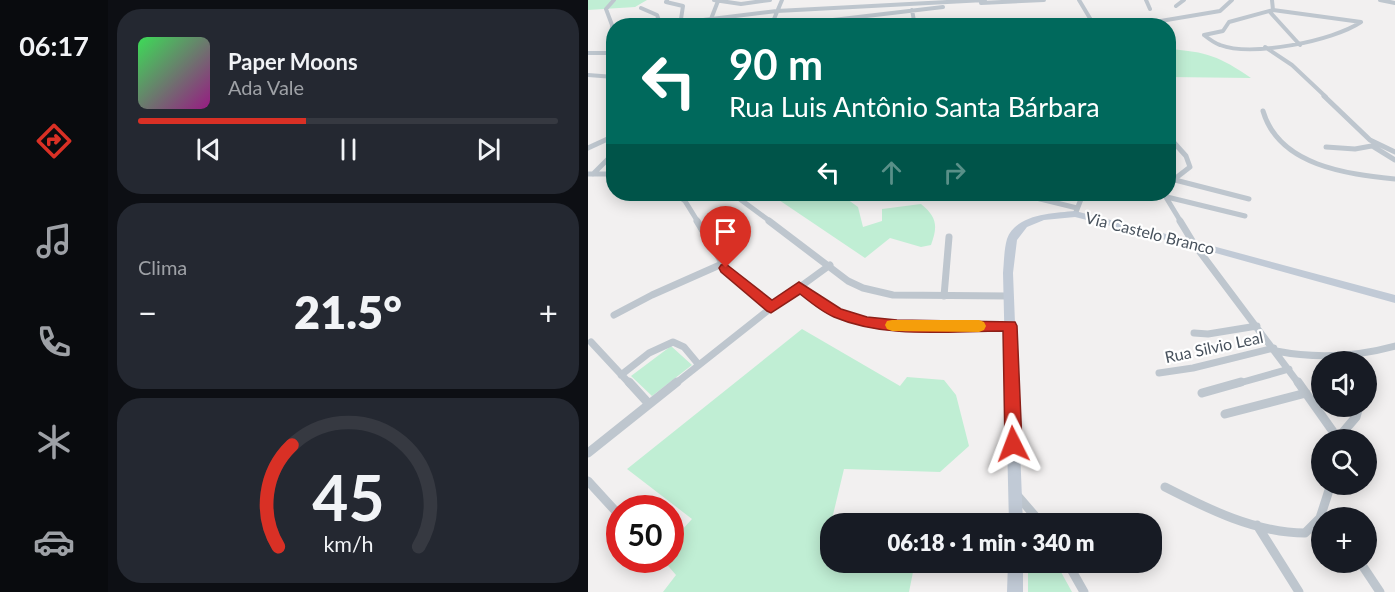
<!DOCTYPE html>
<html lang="pt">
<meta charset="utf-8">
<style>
:root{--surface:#171b24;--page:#242831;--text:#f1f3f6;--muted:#9ea1a6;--line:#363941;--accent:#d93025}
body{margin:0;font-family:Lato,sans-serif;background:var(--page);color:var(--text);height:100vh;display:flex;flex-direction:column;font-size:22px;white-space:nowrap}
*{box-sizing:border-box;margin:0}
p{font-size:20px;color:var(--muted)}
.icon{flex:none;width:33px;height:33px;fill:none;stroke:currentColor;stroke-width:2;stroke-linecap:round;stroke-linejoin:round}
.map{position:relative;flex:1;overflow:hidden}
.panel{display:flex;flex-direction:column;gap:9px;padding:9px;background:#0d0f14;width:480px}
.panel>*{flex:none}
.top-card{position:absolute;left:18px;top:18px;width:570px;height:183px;border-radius:24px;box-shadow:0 3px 15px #0003;background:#00695c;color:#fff;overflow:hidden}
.controls{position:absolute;left:723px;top:351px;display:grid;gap:12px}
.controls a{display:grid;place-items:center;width:66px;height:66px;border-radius:50%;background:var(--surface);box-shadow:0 3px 15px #0003;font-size:30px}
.speed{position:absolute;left:18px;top:495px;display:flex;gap:12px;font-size:30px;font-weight:700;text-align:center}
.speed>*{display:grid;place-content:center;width:78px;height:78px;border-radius:50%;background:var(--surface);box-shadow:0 3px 15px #0003;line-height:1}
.speed .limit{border:9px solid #d22;background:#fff;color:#111}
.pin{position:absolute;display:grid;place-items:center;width:51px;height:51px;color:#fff;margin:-62px -26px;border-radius:50% 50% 50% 0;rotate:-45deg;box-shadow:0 0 6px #0007}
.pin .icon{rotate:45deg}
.me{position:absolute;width:66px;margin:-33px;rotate:357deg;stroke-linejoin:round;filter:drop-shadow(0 0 4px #0008)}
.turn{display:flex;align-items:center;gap:21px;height:126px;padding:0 24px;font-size:27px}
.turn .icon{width:78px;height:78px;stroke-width:2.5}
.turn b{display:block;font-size:42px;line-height:51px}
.lanes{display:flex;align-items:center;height:57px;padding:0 24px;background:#0003;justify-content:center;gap:30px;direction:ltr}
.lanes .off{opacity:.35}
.big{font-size:45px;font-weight:800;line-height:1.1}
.panel .widget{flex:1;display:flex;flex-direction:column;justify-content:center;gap:9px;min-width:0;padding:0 21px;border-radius:24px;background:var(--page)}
.panel .dial{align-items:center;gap:0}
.dial svg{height:156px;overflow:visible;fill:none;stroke:var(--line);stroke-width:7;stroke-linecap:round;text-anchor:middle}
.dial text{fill:var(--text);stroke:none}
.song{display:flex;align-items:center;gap:18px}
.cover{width:72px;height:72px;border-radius:9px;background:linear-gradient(135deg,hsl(130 70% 55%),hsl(310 70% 35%))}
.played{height:6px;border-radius:3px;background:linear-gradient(90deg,var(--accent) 40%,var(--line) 40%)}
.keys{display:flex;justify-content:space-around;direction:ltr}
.heat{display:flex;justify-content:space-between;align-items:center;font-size:33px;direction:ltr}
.trip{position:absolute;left:232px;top:513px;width:342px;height:60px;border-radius:24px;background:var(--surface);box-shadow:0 3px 15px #0003;font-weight:800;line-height:60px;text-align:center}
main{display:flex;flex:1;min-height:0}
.tab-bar{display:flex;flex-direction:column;width:108px;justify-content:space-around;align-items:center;background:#090b0e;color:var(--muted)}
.tab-bar .icon{width:42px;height:42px}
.tab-bar .current{color:var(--accent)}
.tab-bar b{font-size:27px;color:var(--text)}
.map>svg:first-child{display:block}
.green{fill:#c0eed4}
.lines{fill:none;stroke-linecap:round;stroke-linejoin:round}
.minor-far3{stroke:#bec6ce;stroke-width:4}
.minor-far2{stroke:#bec6ce;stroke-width:5}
.minor-far1{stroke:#bec6ce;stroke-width:7}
.minor{stroke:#bec6ce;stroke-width:9}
.secondary{fill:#c1cad6;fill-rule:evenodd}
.route{fill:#d93025;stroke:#8d1f18;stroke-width:1.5}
.slow{fill:#f59e0b}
.labels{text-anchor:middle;stroke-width:4.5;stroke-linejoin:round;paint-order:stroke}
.street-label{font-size:16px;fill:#48525d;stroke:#fff}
</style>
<main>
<nav class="tab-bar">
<b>06:17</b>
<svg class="icon current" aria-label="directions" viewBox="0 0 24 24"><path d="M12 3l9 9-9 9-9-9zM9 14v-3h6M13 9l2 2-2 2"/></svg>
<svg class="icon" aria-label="music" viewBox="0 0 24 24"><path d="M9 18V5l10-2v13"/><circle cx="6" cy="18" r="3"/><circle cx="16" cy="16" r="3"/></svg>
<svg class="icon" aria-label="phone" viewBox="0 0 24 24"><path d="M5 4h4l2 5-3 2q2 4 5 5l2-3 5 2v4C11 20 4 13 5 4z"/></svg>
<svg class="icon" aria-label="climate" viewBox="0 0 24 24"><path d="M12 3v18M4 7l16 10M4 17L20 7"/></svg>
<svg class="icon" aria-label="car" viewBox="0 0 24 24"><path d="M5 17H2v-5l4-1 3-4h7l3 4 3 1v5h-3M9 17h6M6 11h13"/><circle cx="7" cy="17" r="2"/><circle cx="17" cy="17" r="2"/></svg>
</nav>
<section class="panel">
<div class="widget">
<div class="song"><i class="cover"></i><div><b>Paper Moons</b><p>Ada Vale</p></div></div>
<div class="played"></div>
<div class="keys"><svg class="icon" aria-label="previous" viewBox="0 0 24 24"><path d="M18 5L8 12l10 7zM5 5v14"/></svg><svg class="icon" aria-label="pause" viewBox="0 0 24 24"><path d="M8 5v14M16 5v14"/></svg><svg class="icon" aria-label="next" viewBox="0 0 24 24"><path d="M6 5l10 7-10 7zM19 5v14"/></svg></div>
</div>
<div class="widget"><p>Clima</p>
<div class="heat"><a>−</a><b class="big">21.5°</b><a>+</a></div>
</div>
<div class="widget dial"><svg viewBox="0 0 100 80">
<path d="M14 69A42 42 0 1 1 86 69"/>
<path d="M14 69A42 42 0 0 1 21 17" stroke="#d93025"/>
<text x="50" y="56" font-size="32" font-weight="700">45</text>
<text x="50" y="72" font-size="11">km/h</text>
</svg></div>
</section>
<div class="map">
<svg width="807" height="592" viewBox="0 0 807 592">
<rect width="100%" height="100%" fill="#f2f0f0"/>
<path class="green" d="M0 0H59L47 7 0 10Z
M581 49C619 52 631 56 663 78L581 77Z
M182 194H252L270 207 275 227 294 221V209L333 204C349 217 350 226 343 245L333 247 302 238 277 258Z
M214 329 312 386 319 377 356 380 368 395 381 446 352 472 256 469 239 540 243 541V562L296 563V569L326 567 321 592H75L88 575 75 560H82L83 542 104 519 39 469Z
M83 346 104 365 64 396 43 376Z
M440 563H468L484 592H440Z"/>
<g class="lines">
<path class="minor-far3" d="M79 0 78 2 95 6 93 19 99 22
M126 0 153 4 182 0
M194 0 186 19 188 23 195 25
M491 0 503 20
M558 0 562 9
M684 0 685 10
M792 0 807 3
M393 3 456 0
M588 6 596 0
M53 8 69 15 73 26
M324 10 327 26
M685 10 641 22 635 31 616 35C621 39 626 43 632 45 664 57 745 41 773 22
M685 10 773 22
M682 12 712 45
M123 19 130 1
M91 26 99 22 189 11 397 0
M194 26 355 7
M543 26 632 11 644 0
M677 47 704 65 738 97
M23 48 24 25 18 9 26 0
M0 53H26
M0 75 26 77"/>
<path class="minor-far2" d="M736 96 782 140 807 152
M675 111C691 166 759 174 807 179
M580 136 598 156 602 167 580 184
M738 147 767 149 789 145
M786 147 807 160
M0 148 26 136
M0 174H26
M5 174 26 153
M587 180 661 199
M88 194 97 201 110 222
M145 194 183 222
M432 194 489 208
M576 194 593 222
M579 197 657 216
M488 212 495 194"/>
<path class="minor-far1" d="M109 221 138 269 183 308
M181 221 260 281 275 288 305 295 420 296
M592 221 606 244 711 384
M211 287C223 296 235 307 249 313 301 336 366 327 422 326
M356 296 361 237
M26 315 64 295 134 264
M606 333 620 334 669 326
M3 342 42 384
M688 351C729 359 767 357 807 346
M571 373 605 368 686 348
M33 375 61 353 85 342 96 347 111 365
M87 384 183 308 242 265
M648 384 701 369"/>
<path class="minor" d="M41 382 61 404
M710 382 751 440
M614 393 653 382
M637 414 718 393
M750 438 768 417 771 406
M0 453 89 382
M0 481 32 516
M577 487C620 509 668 533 717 533L732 518
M428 494 454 524
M734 520 732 518 743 484
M669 525 711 592
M479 562 496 592
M772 562 792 592"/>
<path class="secondary" d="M487 211 606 241 807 295V303L606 247 487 217 456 220 439 227 429 240 425 273 435 524H421L415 273C416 263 416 249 419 239 428 214 465 213 487 211Z
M420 562H435V592H419Z"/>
</g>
<path class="route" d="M138 264 184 300 211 282 253 309 279 317 309 320 427 322 429 326 434 444 431 450 425 452 419 450 417 444 415 331C359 331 298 339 246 317 234 312 222 302 212 294L183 313 179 311 133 272 131 268 133 265Z"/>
<path class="slow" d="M304 320H391L396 322 398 326 396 330 391 332 304 331 299 329 297 325 299 321Z"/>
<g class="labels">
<g class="street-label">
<text transform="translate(562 233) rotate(14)" y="6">Via Castelo Branco</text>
<text transform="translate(626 347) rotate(-12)" y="6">Rua Silvio Leal</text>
</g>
</g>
</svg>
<div class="controls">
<a><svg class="icon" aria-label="sound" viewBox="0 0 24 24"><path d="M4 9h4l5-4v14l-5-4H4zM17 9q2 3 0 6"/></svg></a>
<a><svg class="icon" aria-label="search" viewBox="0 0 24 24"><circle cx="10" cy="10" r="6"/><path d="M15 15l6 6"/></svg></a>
<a>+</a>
</div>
<div class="speed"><div class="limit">50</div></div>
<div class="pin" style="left:138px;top:268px;background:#d93025"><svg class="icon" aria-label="arrive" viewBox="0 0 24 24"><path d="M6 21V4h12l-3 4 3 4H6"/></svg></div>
<svg class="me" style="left:425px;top:444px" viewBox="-20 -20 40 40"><path d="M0-17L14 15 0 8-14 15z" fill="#d93025" stroke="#fff" stroke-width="4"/></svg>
<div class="trip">06:18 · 1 min · 340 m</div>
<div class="top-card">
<div class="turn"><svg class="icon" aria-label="left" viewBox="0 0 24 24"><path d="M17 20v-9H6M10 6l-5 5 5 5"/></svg><div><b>90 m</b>Rua Luis Antônio Santa Bárbara</div></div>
<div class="lanes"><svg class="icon" aria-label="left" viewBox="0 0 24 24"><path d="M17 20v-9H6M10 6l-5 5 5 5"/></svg><svg class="icon off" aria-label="ahead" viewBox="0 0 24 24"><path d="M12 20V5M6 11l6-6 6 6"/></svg><svg class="icon off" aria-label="right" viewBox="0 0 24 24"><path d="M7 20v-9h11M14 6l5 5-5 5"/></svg></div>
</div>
</div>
</main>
